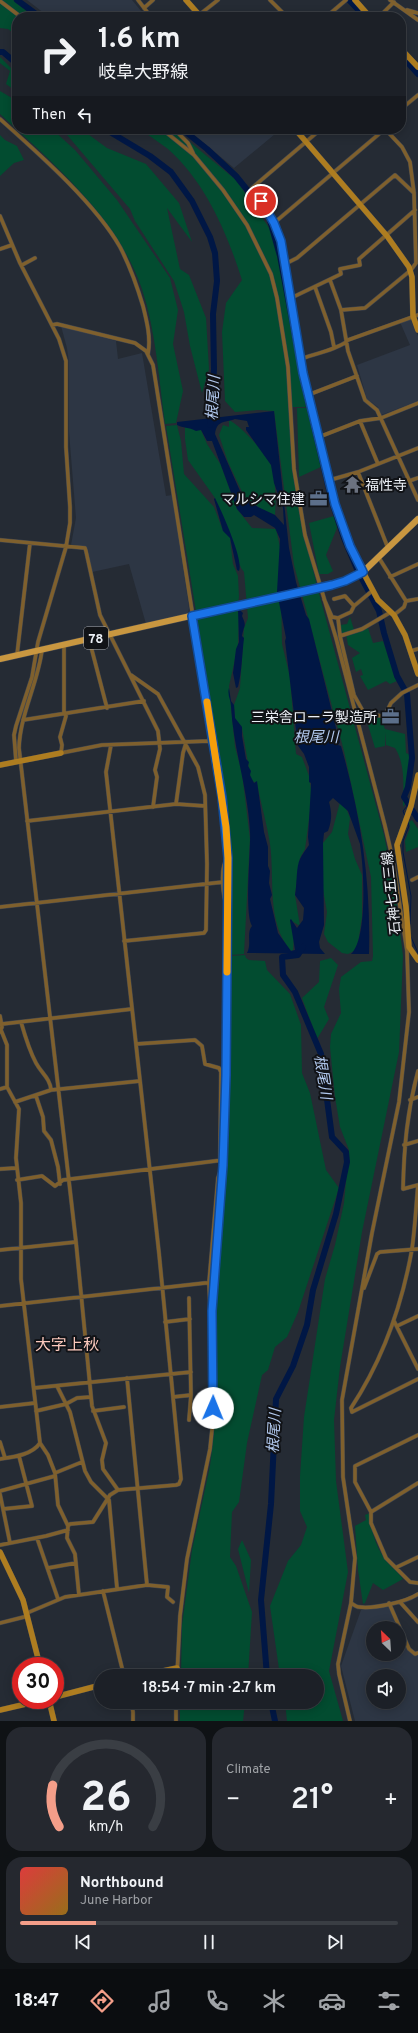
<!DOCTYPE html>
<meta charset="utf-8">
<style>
:root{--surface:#1c2027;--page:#25282f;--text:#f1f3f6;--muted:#a0a3a7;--line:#3a3e44;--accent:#f49e89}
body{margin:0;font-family:Overpass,"Noto Sans JP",sans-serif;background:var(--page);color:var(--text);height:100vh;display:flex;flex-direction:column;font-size:15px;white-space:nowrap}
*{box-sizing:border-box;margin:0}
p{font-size:13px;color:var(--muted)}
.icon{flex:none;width:22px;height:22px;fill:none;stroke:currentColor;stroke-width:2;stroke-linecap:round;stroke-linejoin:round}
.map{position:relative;height:1721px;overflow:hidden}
.side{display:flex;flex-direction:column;gap:6px;padding:6px;background:#0f1215;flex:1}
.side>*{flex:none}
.banner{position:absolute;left:12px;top:12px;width:394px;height:122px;border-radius:16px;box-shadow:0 2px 10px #0003,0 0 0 1px var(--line);background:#1c2027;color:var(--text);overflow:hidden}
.needle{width:26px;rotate:335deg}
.controls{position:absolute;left:366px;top:1621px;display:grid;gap:8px}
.controls a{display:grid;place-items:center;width:40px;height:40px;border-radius:50%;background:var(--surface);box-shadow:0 2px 10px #0003,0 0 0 1px var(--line);font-size:20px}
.speed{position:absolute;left:12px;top:1657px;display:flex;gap:8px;font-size:20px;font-weight:700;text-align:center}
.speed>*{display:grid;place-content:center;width:52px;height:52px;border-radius:50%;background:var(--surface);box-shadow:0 2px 10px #0003,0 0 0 1px var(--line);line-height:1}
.speed .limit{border:6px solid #d22;background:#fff;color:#111}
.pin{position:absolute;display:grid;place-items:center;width:34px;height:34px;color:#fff;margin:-17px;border:2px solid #fff;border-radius:50%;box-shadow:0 1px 4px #0007}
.me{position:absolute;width:44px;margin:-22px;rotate:1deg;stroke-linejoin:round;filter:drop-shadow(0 0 3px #0008)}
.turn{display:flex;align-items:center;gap:14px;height:84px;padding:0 20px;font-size:18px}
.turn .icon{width:52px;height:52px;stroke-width:2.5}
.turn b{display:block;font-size:28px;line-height:34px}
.then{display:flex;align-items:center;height:38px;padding:0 20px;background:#0003;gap:8px;font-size:15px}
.big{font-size:30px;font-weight:600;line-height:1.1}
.side .widget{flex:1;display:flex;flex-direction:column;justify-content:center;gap:6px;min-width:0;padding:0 14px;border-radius:16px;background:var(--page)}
.side .dial{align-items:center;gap:0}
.dial svg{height:104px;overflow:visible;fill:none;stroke:var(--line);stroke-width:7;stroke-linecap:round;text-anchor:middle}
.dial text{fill:var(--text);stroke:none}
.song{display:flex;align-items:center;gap:12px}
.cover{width:48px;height:48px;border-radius:6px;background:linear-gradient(135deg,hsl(0 70% 55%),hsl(40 70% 35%))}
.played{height:4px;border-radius:2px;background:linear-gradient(90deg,var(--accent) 20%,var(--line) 20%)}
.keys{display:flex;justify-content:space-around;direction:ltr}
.heat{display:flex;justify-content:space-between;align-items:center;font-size:22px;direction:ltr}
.side .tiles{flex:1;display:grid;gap:6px;grid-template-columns:1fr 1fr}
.widget:last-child{grid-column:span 2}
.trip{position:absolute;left:94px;top:1669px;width:230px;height:40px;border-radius:20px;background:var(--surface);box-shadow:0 2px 10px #0003,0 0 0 1px var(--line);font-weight:600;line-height:40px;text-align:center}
.tabs{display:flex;height:64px;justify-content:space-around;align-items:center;background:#0b0d10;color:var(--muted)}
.tabs .icon{width:28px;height:28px}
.tabs .on{color:var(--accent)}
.tabs b{font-size:18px;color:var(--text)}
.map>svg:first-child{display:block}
.built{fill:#2d3644;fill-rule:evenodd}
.green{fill:#024c30}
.water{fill:#001745;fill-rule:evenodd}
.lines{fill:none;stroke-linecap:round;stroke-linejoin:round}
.stream{stroke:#001745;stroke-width:1}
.river{stroke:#001745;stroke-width:6}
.street-casing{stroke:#41464f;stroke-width:4.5}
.secondary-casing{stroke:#41464f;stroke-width:6}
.primary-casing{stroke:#41464f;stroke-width:7}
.street{stroke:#7f602d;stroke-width:3.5}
.secondary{stroke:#ae7d20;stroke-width:5.5}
.primary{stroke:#c99740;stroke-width:6}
.route-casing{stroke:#114b97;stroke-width:10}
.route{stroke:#1a73e8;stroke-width:7}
.slow{stroke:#f59e0b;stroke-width:7}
.labels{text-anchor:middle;stroke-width:4;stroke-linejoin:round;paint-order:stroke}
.shield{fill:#111317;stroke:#aaadb2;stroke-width:1}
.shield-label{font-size:13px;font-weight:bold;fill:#ebeff5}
.poi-label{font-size:14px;fill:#ebeff5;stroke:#111317;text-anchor:end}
.street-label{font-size:14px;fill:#ebeff5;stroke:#111317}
.water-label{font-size:15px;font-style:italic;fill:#b2c9ee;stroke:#111317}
.quarter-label{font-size:16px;fill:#fbc8bc;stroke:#111317}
</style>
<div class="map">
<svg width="418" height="1721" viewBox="0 0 418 1721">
<rect width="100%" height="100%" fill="#252b34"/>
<path class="built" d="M27 0H132L146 17H49Z
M187 129H281L234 168Z
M410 317 418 336V401L381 415 378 407 367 399 357 365 410 345 400 322Z
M61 326 116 341 118 359 142 353 166 496 172 495 189 608 188 615 146 624 129 564 92 572 88 549 84 547 71 545 76 518 69 432V363L67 348Z
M388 1605 398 1628H373V1654H399V1631L409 1650 418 1653V1721H355L341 1666 361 1610ZM373 1676H399V1702H373Z"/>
<path class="green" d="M0 0H13L34 17H17V36L8 29 0 28Z
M0 57 17 74V92L6 84 10 71 0 63Z
M0 91 17 101V129H52L75 150 117 200 170 278 178 310 173 344 183 391 176 423 165 424C159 380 156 332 142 289 117 217 54 164 0 114Z
M62 129H81L107 148 146 164 179 203 192 242 167 208 180 269 189 275 206 318 209 369 202 393 190 346 184 312 174 281 135 221 130 209Z
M140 129H174L236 180 274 235 306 407H289L297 503 316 582 384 835 394 884 403 956 399 1052 362 1232 340 1367 334 1420 336 1481 348 1572 329 1671 343 1721H287L285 1702H317V1676H280L270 1606 288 1561 301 1545 307 1527 300 1511V1476L304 1417 325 1279 335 1245 344 1203 349 1150 340 1127 335 1097 330 1047 331 1034 341 1013 339 989 341 977 361 962 372 961 373 956 371 877 344 751 294 565 274 411 258 410 235 412 225 401 222 332 226 303 242 280C227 233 206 183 168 149 159 142 149 136 140 129Z
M0 135 5 140 17 146 24 160 14 163 0 176Z
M297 408H308L323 466 299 477Z
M229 420C240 425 267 454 271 465 276 477 276 502 275 515L261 509 244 496 228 462 219 435 223 425 229 427Z
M177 425 181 441 184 474 214 507 223 531 215 498 188 460 185 439V427L201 430 207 444 221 465 237 509 252 528 276 529 280 547 282 644 290 677 296 754 302 757 309 776 312 797 305 849 300 858 295 895 300 926 290 920 294 938 293 950 291 951C266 922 275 880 270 844 267 824 261 804 257 784L251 780 242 728 235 719 234 705 240 688 244 628 248 618 244 572 241 568 230 539 233 564 238 576 239 597 237 609 239 615 238 646 229 686 235 747 242 773 250 839 244 954 231 955 232 868 229 815 166 426Z
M334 516 337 528 326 555 333 571 328 574H319L309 523Z
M350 617 355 633 368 628 373 643 383 641 397 681 390 684 386 681 368 690 360 676 363 675 361 669 356 672 352 658 360 653 348 645 346 634H341L340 625 347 624Z
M365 715 381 718 385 729 405 734 406 753 411 755 406 802 403 807C403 788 406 765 395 748L386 745 385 732V746L375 748Z
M340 802 346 808 350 818 348 834 355 859 362 875V917L360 930 358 944 354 951 348 954 342 953 328 942 324 934 327 912 322 884 323 843 332 832Z
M412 820 418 829V847L406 852 405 841 410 828 409 822Z
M245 955 246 958 249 960 265 961 267 970 290 994 301 1025 302 1073 310 1093 326 1170 339 1188 298 1312 287 1337 275 1347 268 1370 262 1375 247 1443 239 1502 232 1512 230 1557 236 1566 252 1612 248 1676H181L182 1625 192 1550 210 1466 214 1433 216 1368 215 1328 227 1155 231 956Z
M331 958 338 965 324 1007 329 1019 317 1039 302 998 319 982 320 961Z
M370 1513C370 1528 376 1548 386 1560 391 1567 398 1571 403 1579L383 1590 373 1583 365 1603 363 1604 358 1570 355 1526 366 1520 365 1515Z
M242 1540 251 1560 249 1593 238 1549Z
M180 1702H245L243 1721H180Z"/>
<path class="water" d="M274 411 289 548 296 582 306 615 309 619 336 728 337 737 339 738 340 742 338 745 341 746C361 816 371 882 369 954H351C367 939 364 875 361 852L360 844 348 811 333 798 329 802C332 813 332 820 328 831L324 833 323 843 324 925 319 942 320 948 325 954 247 953C252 944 246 933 252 926 244 914 251 850 250 832 248 789 233 748 231 706 231 700 227 695 229 688L231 701 234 705 235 718 242 727V736L246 759 249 762 248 766 251 771 250 775 254 783 257 781 264 832 268 847V866L270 871 269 883 272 895 270 899 278 933 291 951 295 950 290 920 291 919 297 928 303 920 304 908 295 895C297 885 296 866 300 859 302 854 306 850 309 845L308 837 311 786V783L309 782V767L304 754 296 743V730L285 641 286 638 277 592 280 539 275 528 254 515 251 517H244L237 509 212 441H207L201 430 196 431C189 427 183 428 177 425V422ZM235 419 247 421 249 427H246V430L271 465 274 483 283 508 284 525 275 515 258 507 245 498 240 491 215 434C217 420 224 423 235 419Z
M215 498C221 510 244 560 239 571L237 570 230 538 223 531 214 499Z
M238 608 243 613 242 616C247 627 244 624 242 636L244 638C242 654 242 671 238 687L236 688 233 673 236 649 239 642Z"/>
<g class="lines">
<path class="stream" d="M405 816 403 811 408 805
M408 823 409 826 403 841V852L411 896 410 924
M411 937 418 953"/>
<path class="river" d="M17 0 40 17
M349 0 365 17
M0 52H3L17 64
M401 55 418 74
M105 129 150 156 171 172 192 201 210 237 215 253 217 281 213 314 214 369 210 425
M182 129 207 149 236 176 269 217 280 256 300 362
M301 371 332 502 344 538 357 569 379 611 384 633 397 676 407 694 412 758 408 787 404 797 418 819
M267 1676 261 1600 271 1504 276 1399 293 1366 307 1325 313 1290 336 1214 347 1162 346 1152 332 1137 321 1054 295 992 283 975 282 957 298 955 303 947
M271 1702 275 1721"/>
<defs>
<path id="street" d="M138 0 151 17
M270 0 287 17
M390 0 418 20
M0 1 21 17
M144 8 153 0
M407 10 418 13
M199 15 218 0
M261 17 264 14 267 17
M326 17 346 0
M379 17 394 2
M401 109 418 95
M0 119C38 153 95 203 120 247 130 266 137 286 143 306 147 322 151 338 148 354
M162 129 194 155 223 190 247 225 271 274 277 298 288 367 294 469 305 535 336 638 385 826 392 856 407 951 409 1012 399 1102 372 1233 342 1400 343 1477 355 1558 351 1603 338 1664 339 1674 350 1721
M174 129 188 143 193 153
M321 129 252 188 269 213 281 241 303 373 335 504 350 546 363 572
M0 216 20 263 59 339 66 361V447L70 507V523L66 547 38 642 32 677 16 726 14 735 16 761
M274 223 379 134 377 129
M0 249 12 245
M285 264 297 258 395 175 414 193
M22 265 35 258
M330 280 341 310 365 308 411 270 416 263 414 193 410 162 402 147 385 129
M315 287 331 332 334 347
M291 298 341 274 340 269 360 265 359 259 415 210
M341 310 348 351 365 400 377 410 418 500
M52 325 57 324 135 343 146 351 153 365 210 724 209 741 215 754
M301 359C311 355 342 348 348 340L418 315
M308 395 357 376
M360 421 378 464
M319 437 360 421 381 418 418 403
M358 472 388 548
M330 480 358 472 418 448
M409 481 418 478
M0 540 85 548 86 551 100 615 158 731 160 749 155 770 157 777 153 807
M379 558 406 601
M390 577 418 564
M324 599 332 617 338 618
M334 599 345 596 354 606
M406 601 418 599
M391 612 362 629 340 636 354 695 364 713 382 716 385 715 391 703 402 693 418 685
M394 615 404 607 406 601
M340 636 338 618 351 612 354 606 372 591
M89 639 107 708
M64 645V713L66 716 60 737 62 745 61 753 102 745 209 741
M42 650C38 683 20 714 19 748L76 1242 92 1406 106 1443 102 1460 103 1469 118 1490
M411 651 418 649
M17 655 30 543
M23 720 144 701
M211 726 226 827 228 908
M176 804 183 753 186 743
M27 821 176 804 205 806
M412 880 418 877
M0 907 223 882
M124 941 204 933 206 930 207 864 205 795 198 767 158 694 131 675
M0 1016 2 1027 0 1032
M21 1022C25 1036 29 1050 36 1063 42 1074 50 1078 51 1090
M2 1024 132 1009
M1 1030 7 1045V1087L19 1109 16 1158 21 1203V1279L40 1443 48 1455 55 1473 58 1505 68 1526 67 1538 75 1554 79 1595
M136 1044 195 1040 202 1046 205 1064 219 1068 221 1072 220 1160
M418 1071C407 1112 404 1147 403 1189L418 1185
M0 1089 7 1087
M36 1096 43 1117 44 1131 51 1140 58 1167 60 1184
M410 1100 418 1097
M15 1102 51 1090 140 1081
M404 1145 418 1141
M0 1169 16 1168
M17 1180 42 1176 55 1186 63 1180 223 1160
M0 1250 76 1242
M209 1283 218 1178 222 1166
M364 1288 377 1254 380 1252 418 1249
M189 1298 191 1395
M0 1306 205 1283H209L210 1307 212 1311
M394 1321 418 1369
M165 1322 190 1319
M397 1326 418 1316
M127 1378 147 1585
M57 1386 70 1412 85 1471 91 1482 108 1499
M34 1388 191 1372
M173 1397 191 1395 189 1420
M0 1407 35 1403
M36 1411 66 1404 77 1398 91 1397
M93 1411 124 1407
M352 1412 351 1408C382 1361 402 1305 412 1249 415 1228 416 1206 418 1185
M352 1412 418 1379
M418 1435 355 1466V1482L371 1512V1523L386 1558 410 1582 418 1583
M0 1442 5 1458
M0 1459C13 1457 32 1455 40 1443
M55 1473 82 1462
M0 1491 55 1476
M0 1494 10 1543
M109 1500 117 1588
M3 1509 32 1506 19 1456
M371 1512 418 1483
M68 1526 70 1524 93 1522 110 1495 118 1490 176 1485 179 1484 181 1479 159 1253 106 772 111 745
M37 1538 58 1599
M0 1545 46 1536 68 1530
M397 1567 418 1557
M48 1568 76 1563
M103 1591 124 1676
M400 1602 418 1622
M351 1603C353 1604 356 1607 359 1607 374 1609 406 1602 418 1594
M389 1603 409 1649 415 1654 418 1653
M27 1613 65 1597 147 1585 168 1587 167 1597 173 1602
M0 1623 28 1616
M177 1676 180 1616 187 1559 210 1449 213 1420 212 1311 223 1165 228 909C223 899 219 866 228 858
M131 1702 133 1712V1721
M176 1702V1721"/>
<path id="secondary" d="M186 0 201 17
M355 0 370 17
M401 49 418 67
M295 129 387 236 409 267 412 277 413 316 418 330
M363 572 378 600 394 615 405 635 418 674
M0 765 61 753
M418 775 411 806 397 845 406 907 409 947 418 960
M0 1552 23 1600 40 1666
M139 1676 177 1668
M55 1697 101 1685
M49 1700 54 1721
M0 1710 43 1700"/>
<path id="primary" d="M0 659 345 581 363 572 418 519"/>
</defs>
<use href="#street" class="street-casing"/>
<use href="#secondary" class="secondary-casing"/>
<use href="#primary" class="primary-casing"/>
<use href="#street" class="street"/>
<use href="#secondary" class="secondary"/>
<use href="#primary" class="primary"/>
</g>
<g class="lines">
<defs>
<path id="route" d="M213 1408 212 1311 223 1165 226 1075 228 858 222 797 192 616 332 585 345 581 363 572 350 546 335 504 303 373 281 241 274 223 261 201"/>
</defs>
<use href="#route" class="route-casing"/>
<use href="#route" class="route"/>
<path class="slow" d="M207 702 226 827 228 858 227 972"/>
</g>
<defs>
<symbol id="temple-bare" viewBox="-9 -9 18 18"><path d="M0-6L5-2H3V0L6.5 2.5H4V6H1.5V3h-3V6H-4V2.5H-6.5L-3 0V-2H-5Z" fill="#6b7280" stroke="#111317" stroke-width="2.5" paint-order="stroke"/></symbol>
<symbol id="office-bare" viewBox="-9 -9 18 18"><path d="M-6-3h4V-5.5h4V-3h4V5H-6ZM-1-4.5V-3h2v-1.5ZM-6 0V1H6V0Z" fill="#5c6f8a" stroke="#111317" stroke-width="2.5" paint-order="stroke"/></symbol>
</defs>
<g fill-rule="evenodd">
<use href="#temple-bare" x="340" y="472" width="25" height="25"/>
<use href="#office-bare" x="306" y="486" width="25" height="25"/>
<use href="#office-bare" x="378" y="704" width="25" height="25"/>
</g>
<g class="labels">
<rect class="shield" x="84" y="627" width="24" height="22" rx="3"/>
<g class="shield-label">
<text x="96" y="643">78</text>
</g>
<g class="poi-label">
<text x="365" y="490" text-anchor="start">福性寺</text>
<text x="305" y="504">マルシマ住建</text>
<text x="377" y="722">三栄舎ローラ製造所</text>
</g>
<g class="street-label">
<text transform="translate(391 893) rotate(-96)" y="5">石神七五三線</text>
</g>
<g class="water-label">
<text transform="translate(213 398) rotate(-87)" y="5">根尾川</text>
<text x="316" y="742">根尾川</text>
<text transform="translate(323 1077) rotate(81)" y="5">根尾川</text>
<text transform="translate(274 1431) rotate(-87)" y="5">根尾川</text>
</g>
<g class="quarter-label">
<text x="67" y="1350">大字上秋</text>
</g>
</g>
</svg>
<div class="controls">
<a><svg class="needle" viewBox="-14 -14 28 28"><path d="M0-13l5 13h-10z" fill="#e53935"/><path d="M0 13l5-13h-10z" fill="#a0a3a7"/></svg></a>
<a><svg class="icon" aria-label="sound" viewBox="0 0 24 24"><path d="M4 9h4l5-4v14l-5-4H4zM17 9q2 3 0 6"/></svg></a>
</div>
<div class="speed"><div class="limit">30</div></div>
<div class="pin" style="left:261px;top:201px;background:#d93025"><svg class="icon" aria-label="arrive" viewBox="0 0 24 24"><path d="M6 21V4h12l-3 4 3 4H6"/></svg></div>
<svg class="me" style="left:213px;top:1408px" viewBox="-20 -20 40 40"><circle r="19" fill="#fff"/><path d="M0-13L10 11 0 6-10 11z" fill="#1a73e8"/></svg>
<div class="trip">18:54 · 7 min · 2.7 km</div>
<div class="banner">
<div class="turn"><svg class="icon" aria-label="right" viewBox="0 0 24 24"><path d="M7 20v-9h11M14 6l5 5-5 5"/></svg><div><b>1.6 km</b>岐阜大野線</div></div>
<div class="then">Then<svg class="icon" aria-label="left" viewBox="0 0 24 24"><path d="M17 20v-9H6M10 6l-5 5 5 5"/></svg></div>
</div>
</div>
<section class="side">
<div class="tiles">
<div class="widget dial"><svg viewBox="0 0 100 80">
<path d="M14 69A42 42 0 1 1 86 69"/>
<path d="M14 69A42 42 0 0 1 9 37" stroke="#f49e89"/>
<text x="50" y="56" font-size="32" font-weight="700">26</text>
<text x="50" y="72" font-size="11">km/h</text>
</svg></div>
<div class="widget"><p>Climate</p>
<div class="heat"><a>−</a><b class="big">21°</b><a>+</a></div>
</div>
<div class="widget">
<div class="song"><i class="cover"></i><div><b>Northbound</b><p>June Harbor</p></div></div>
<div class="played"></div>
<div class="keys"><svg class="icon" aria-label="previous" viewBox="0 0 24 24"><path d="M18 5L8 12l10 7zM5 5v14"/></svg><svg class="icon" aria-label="pause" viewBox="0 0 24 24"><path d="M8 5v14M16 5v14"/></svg><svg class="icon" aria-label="next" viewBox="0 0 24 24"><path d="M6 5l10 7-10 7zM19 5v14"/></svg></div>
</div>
</div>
</section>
<nav class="tabs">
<b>18:47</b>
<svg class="icon on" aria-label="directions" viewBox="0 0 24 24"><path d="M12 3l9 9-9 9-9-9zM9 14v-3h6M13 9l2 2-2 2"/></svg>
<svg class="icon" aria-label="music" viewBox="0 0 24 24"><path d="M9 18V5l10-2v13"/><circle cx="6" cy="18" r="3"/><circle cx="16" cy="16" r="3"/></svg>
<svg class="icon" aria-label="phone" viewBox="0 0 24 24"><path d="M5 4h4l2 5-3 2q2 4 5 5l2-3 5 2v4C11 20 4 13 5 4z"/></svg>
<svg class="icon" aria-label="climate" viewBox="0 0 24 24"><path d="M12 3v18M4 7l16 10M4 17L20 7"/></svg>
<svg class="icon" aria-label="car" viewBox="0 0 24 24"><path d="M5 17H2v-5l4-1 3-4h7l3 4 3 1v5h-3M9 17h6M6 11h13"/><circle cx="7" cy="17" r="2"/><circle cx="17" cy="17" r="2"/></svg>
<svg class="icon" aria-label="filters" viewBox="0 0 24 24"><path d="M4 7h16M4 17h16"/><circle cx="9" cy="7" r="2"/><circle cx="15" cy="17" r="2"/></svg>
</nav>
